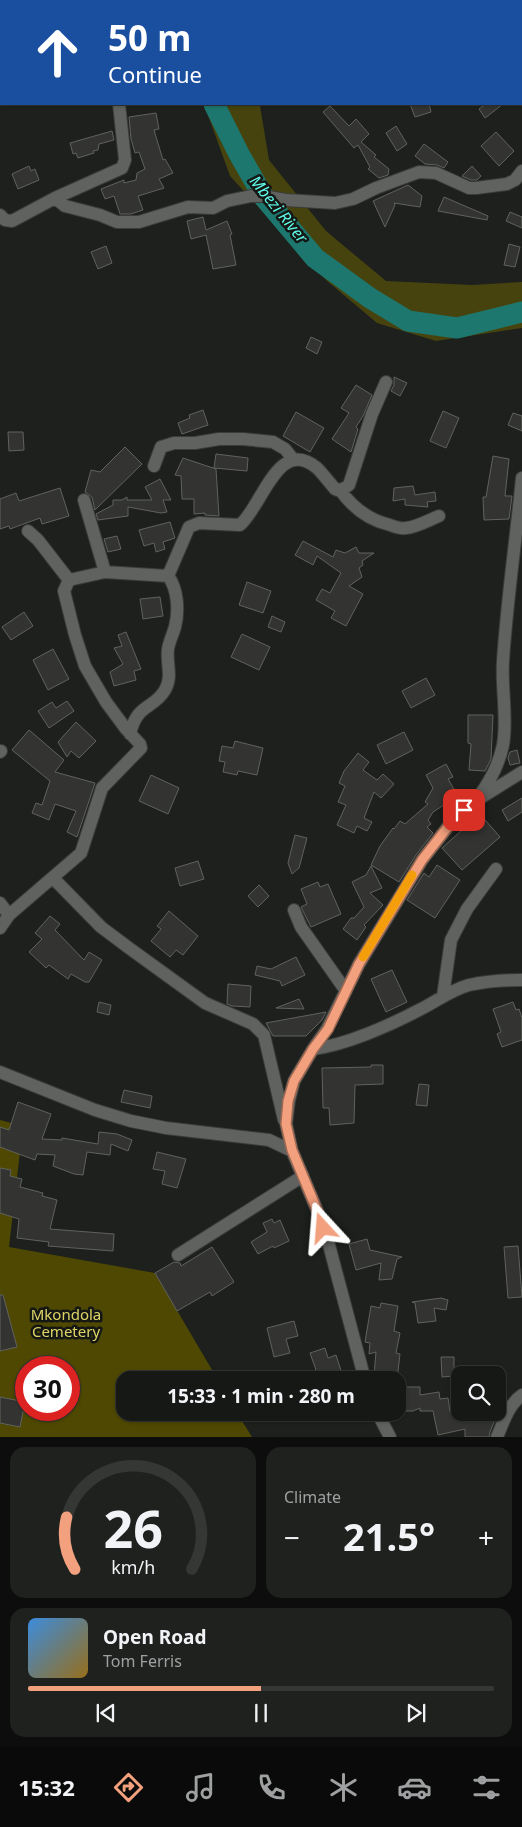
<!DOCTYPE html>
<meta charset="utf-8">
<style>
:root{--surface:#161816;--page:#1f211f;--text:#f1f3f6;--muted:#9ea0a1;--line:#353735;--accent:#f2a07e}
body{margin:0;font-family:"Noto Sans",sans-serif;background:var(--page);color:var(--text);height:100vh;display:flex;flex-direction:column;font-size:19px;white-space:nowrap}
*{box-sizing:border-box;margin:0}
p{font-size:16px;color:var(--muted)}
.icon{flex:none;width:28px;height:28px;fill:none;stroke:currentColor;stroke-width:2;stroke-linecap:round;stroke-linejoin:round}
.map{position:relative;height:1437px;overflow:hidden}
.details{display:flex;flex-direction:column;gap:10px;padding:10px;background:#0c0d0c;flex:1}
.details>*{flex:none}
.banner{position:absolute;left:0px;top:0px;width:522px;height:105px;box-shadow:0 1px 4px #0004,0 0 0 1px var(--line);background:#1a4fa0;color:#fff;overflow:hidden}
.tools{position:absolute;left:451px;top:1366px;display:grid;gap:10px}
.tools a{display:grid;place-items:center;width:55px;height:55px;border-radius:10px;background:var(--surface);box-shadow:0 1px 4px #0004,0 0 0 1px var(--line);font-size:25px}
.speed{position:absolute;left:15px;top:1356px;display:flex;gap:10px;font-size:25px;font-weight:700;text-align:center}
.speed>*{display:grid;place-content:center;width:65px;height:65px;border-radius:50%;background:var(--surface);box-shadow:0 1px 4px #0004,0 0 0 1px var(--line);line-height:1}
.speed .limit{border:8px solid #d22;background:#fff;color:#111}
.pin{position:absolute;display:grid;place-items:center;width:42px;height:42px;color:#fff;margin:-21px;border-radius:10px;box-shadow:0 2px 8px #0006}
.me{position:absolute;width:55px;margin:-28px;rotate:341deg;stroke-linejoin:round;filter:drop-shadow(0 0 4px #0008)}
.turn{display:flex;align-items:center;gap:18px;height:105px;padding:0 25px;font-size:22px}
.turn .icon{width:65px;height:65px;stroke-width:2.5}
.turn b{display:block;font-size:35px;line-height:42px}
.big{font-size:38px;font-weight:700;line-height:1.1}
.details .tile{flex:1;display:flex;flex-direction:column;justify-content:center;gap:8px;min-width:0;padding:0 18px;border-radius:15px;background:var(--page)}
.details .dial{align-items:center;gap:0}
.dial svg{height:130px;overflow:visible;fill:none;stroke:var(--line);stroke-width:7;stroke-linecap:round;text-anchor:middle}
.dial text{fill:var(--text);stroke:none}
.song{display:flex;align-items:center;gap:15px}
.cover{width:60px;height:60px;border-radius:8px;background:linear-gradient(135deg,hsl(210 70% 55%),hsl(40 70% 35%))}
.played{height:5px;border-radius:2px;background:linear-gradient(90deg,var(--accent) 50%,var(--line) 50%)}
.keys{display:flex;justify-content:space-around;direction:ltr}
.heat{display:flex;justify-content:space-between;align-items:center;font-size:28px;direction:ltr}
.details .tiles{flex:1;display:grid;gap:10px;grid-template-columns:1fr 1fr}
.tile:last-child{grid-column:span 2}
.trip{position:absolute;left:116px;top:1371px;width:290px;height:50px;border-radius:15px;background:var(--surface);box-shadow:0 1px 4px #0004,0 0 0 1px var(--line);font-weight:700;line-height:50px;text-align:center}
.menu{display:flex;height:80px;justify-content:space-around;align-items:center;background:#090a09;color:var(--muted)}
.menu .icon{width:35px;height:35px}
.menu .active{color:var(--accent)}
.menu b{font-size:22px;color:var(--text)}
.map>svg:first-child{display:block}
.green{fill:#47430e}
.forest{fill:#4e4802;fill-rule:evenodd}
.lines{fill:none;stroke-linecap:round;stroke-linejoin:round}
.river{stroke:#1d776e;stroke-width:21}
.building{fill:#333431;stroke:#60625e}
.minor-casing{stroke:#3a3c3a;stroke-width:14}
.minor{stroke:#5f625f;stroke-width:12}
.route-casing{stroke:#9d6852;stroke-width:12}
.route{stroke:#f2a07e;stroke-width:9}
.slow{stroke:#f59e0b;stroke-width:9}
.labels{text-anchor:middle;stroke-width:5;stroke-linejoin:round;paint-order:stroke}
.park-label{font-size:15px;fill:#dfd566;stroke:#141714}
.water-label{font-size:16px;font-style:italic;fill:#5efae9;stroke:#141714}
</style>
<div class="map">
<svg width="522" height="1437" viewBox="0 0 522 1437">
<rect width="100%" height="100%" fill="#1d201d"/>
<path class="green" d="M204 104H265L260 106 269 160 326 231 386 281 472 285 522 282V328L436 341 377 323 326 280 230 176Z"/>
<path class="forest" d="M0 1120 23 1126 9 1247 155 1273 218 1380H125V1412L237 1413 252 1437H0ZM26 1368H69V1410H26Z"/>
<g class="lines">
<path class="river" d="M394 1 395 0
M214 104 239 154 263 196 315 258 370 298 408 321 457 328 522 312"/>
</g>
<path class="building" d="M410 104H429L431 112 415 117Z
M486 104H503L485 118 479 109Z
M330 106 349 126 356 119 369 134 361 142 376 155 374 157 389 169 388 175 379 178 368 169 370 167 358 145 354 148 323 112Z
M156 113 159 129 154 130 163 160 165 159 173 173 159 179 164 188 138 196 143 210 131 214H120L114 196 105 199 101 189 124 180V183L136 180 137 173 145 169 139 152 135 153 131 139 129 117Z
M396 126 407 144 397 151 386 133Z
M112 131 114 140 99 144 98 150 93 151 94 153 78 158 76 153 73 154 70 143Z
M496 132 514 151 499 166 481 146Z
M424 144 448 162 444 168 437 165 425 164 415 156Z
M29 166 31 171 35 169 39 180 18 189 12 174Z
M472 166 481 176 477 180H471L462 176Z
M408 185 422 196 420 207 394 203 395 205 385 227 373 201Z
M444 197 488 216 487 220 438 211Z
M510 212 522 217V228L506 221Z
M203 217 206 230 227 221 232 234 230 235 236 265 213 269 206 235 191 239 187 221Z
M509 244 520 247 515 267 504 265Z
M106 246 112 263 98 269 91 252Z
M311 337 322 342 317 354 306 348Z
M394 377 407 383 400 396 391 391 394 385Z
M356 385 372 395 363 416 356 427 358 429 351 452 332 439 349 413 341 408Z
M203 410 208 425 182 434 178 423 190 418 189 415Z
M443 411 459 418 446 448 430 441Z
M296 412 324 428 310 452 283 436Z
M513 413 522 416V431L508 425Z
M8 432H23L24 450 9 451Z
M125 447 142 464 95 510 92 497 85 492 91 470 100 472Z
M216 454 248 458 247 471 214 468Z
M493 456 509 459 505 496H512L509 519 484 520 483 497H486Z
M183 458 216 469 219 516 205 515V513L194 514V499H182L181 476 175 475Z
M160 479 171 500H163L167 512 161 513 128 507V516L98 520 96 514 113 505V500H122L127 497V500H152L145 487Z
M413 486 415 495 435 492 436 501 427 502 428 507 405 505V499L393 501 394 488Z
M60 488 69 516 42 524 40 518 10 529 9 526 0 529V499L16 493 19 501Z
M170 522 175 538 163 542 165 549 156 552 154 543 144 546 139 530Z
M117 536 121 549 108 552 104 539Z
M303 541 333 557 336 550 345 553 356 547 359 553H374L362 561 363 565 359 568 362 577 349 586 363 594 346 626 331 618 335 611 316 600 322 589 330 593 341 573 317 556 313 565 295 555Z
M247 582 271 591 263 613 239 605Z
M160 597 163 616 143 619 140 599Z
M24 612 33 626 11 640 2 627Z
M272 616 285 622 281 632 268 627Z
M126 632 141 669 134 671 136 680 114 686 110 672 123 664 114 648 122 646 118 635Z
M242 634 270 647 259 670 231 657Z
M53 649 69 679 48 690 33 660Z
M426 678 435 695 411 708 402 691Z
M67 701 74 711 49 728 38 711 52 702 56 708Z
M468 715H493L491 759 485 771 469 770 471 744 468 743Z
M76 722 96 741 79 758 71 751 67 757 58 742Z
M29 730 64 760 55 772 95 783 77 837 67 832 76 811 55 804 49 820 32 813 36 803 42 805 50 781 12 750Z
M404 732 413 750 386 764 377 745Z
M235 741 263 748 257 775 238 771 237 775 223 772 225 762 219 761 222 746 233 748Z
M517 750 520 763 510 765 508 758 510 752Z
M358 753 369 762 363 770 377 780 383 774 394 784 381 798 374 792 364 818 372 822 367 831 357 826 354 833 337 825 346 805 338 802 345 786 339 783 344 771Z
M446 764 453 777 448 779 458 796 433 812 428 820 431 824 427 827 433 833 416 855 399 882 371 865 380 846 393 828 394 829 400 821 405 824 428 804 425 802 433 788 426 775Z
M151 775 179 788 168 814 139 801Z
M522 798V812L508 821 502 810Z
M480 814 500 837 462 870 442 848Z
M295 835 307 838 299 868 292 874 288 863Z
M198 861 204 879 180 886 175 868Z
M437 865 460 880 435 918 407 900 424 873 429 877Z
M371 866 382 888 370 893 383 905 364 925 366 927 357 940 343 929 351 918H354L364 907 352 882 366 875Z
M318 882 320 887 328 884 341 914 311 927 301 907 307 904 301 889Z
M259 885 269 896 258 907 248 896Z
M169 911 198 936 183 955 176 950 170 957 151 941 161 929 157 926Z
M50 916 60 924 55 930 84 960 89 952 102 960 89 982H85L71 974 68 979 49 965 46 968 29 952 42 939 35 933Z
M296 957 305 975 282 986 280 981 255 975 257 966 271 969Z
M392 970 407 1002 386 1012 371 979Z
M228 984 251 986 250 1007 232 1006 227 1004Z
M299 999 304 1009 276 1008Z
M99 1002 111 1005 109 1015 97 1012Z
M513 1002 516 1010 519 1009 522 1018V1040L502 1047 497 1034 501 1032 493 1009Z
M326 1012 322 1020 306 1036H273L266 1023Z
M371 1065H383V1084L355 1085 354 1123 330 1125 329 1108H323L322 1068 371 1067Z
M419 1084 429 1085 427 1106 416 1105Z
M124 1090 152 1096 150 1108 121 1102Z
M18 1102 51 1114 42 1139 62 1140V1138L98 1144 99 1132 117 1134 132 1140 128 1151 111 1144 110 1155 87 1152 83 1175 74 1174 53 1166 55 1155 37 1154 35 1160 0 1147V1127L9 1130Z
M157 1152 186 1159 177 1188 162 1184 165 1171 153 1169Z
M0 1168 11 1170 10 1176 22 1179 20 1187 43 1193 42 1196 57 1200 50 1229 114 1234 113 1251 48 1246 49 1242 17 1238 19 1219 0 1213Z
M272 1219 274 1223 280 1220 289 1241 274 1248 273 1246 258 1254 251 1242 267 1232 263 1223Z
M367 1239 370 1250 402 1257 397 1259 392 1279 379 1280 381 1263 356 1270 349 1244Z
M518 1246 522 1297 508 1298 504 1247Z
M212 1247 234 1282 212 1296 210 1292 177 1311 155 1273 174 1262 180 1263 181 1266Z
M0 1295H3L17 1347 0 1351Z
M441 1298 448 1300 446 1310 434 1308 436 1321 418 1323 415 1303 412 1302Z
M381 1303 398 1306 394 1331 400 1333 396 1353 400 1354 397 1380H378L379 1375H374L376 1352 369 1354 370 1343 365 1342 371 1306 380 1308Z
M294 1321 298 1336 286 1339 290 1353 274 1357 267 1328Z
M325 1348 328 1358 336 1355 344 1380H315L313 1371 316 1370 310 1353Z
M441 1357H454V1376L442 1377Z
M401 1387H420V1395L439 1392 440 1399 448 1398 450 1412H498L490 1432 489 1437H465V1429L438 1435 433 1411H420V1408L413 1411H399Z
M0 1397 25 1402 20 1427 0 1423Z"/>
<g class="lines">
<defs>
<path id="minor" d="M93 0 94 1
M55 198 65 206 100 215 117 222H139L188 207 213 208 227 201 251 196H263L286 200 335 203 353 199 376 188 419 172 436 173 469 188H476L507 184 515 180 522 171
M0 215 5 220 12 221 55 198 122 168 125 160 119 104
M154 466 161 447 174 443H195L219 439H243L273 442 285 449 293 459
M340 490C353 508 368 520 390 525 395 527 401 529 406 528 417 527 429 520 439 516
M84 500 105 572
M28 531 38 540 69 580
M130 734C137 703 153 710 165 690 173 676 166 664 168 649 169 642 173 634 175 627 179 611 178 589 168 576
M0 752 1 751
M479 796C491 780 499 764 503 745 508 717 501 688 503 661 507 600 516 539 522 478
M53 878 101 927 129 948 205 1003 253 1024 264 1035 284 1120
M0 903 9 915
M294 910 301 927 346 991
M0 928 9 915 81 853 102 788 141 748 140 744 126 729 106 702 85 666 75 635 64 591 69 580 105 572 168 576 189 527 199 523 240 525C263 505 278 436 317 468 323 474 329 482 335 489L337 490 343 489 349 485 372 414 386 382
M443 996 451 940 467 909 496 869
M313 1049C346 1045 391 1025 421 1009 437 1001 451 990 469 985 486 981 504 980 522 980
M0 1072 95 1110 131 1121 166 1128 269 1140 292 1151
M178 1255 303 1176
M365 1380 329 1245 317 1210 292 1151 286 1124 289 1101 294 1081 313 1049 327 1029 359 964 422 860 454 819 474 802 522 772
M377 1412 390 1437
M497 1437C503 1423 509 1404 522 1395"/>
</defs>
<use href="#minor" class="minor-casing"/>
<use href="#minor" class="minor"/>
</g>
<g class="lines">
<defs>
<path id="route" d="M323 1228 317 1210 292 1150 286 1124 288 1101 294 1081 313 1049 328 1029 359 964 422 860 454 819 464 810"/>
</defs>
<use href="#route" class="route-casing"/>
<use href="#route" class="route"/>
<path class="slow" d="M363 957 412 875"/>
</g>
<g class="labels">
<g class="park-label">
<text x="66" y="1320">Mkondola<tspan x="66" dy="17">Cemetery</tspan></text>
</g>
<g class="water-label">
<text transform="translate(279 209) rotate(51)" y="6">Mbezi River</text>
</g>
</g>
</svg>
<div class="tools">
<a><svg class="icon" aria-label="search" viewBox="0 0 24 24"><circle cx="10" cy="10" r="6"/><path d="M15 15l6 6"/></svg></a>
</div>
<div class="speed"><div class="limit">30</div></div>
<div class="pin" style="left:464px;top:810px;background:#d93025"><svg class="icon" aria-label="arrive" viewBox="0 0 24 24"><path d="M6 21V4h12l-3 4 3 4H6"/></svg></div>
<svg class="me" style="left:323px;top:1228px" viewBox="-20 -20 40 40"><path d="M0-17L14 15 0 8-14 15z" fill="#f2a07e" stroke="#fff" stroke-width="4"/></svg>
<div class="trip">15:33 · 1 min · 280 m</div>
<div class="banner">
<div class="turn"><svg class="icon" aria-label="ahead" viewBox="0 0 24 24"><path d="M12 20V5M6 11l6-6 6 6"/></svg><div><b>50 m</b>Continue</div></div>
</div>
</div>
<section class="details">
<div class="tiles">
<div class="tile dial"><svg viewBox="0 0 100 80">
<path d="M14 69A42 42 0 1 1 86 69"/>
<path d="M14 69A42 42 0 0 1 9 37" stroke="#f2a07e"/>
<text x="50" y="56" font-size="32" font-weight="700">26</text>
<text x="50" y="72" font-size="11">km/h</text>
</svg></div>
<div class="tile"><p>Climate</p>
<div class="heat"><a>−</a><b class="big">21.5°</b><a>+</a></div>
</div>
<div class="tile">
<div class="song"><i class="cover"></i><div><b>Open Road</b><p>Tom Ferris</p></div></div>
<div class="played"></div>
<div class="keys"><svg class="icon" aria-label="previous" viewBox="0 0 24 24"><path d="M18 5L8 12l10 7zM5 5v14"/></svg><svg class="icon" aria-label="pause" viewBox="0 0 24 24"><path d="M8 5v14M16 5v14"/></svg><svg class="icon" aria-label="next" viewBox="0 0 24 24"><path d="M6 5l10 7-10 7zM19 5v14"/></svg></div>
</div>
</div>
</section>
<nav class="menu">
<b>15:32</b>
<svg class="icon active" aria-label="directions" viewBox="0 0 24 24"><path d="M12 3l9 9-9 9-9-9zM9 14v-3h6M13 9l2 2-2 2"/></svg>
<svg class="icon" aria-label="music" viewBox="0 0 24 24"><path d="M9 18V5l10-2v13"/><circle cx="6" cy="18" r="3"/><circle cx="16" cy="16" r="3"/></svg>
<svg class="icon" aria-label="phone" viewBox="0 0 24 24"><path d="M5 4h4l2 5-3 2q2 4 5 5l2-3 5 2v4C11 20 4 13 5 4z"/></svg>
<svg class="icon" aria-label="climate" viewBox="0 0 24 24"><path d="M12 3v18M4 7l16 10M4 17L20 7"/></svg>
<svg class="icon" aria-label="car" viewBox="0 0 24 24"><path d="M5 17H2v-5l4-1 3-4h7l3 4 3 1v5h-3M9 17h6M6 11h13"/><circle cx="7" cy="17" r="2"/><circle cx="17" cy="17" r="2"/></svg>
<svg class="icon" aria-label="filters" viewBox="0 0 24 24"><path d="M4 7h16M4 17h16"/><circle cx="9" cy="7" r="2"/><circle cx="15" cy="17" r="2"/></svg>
</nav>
